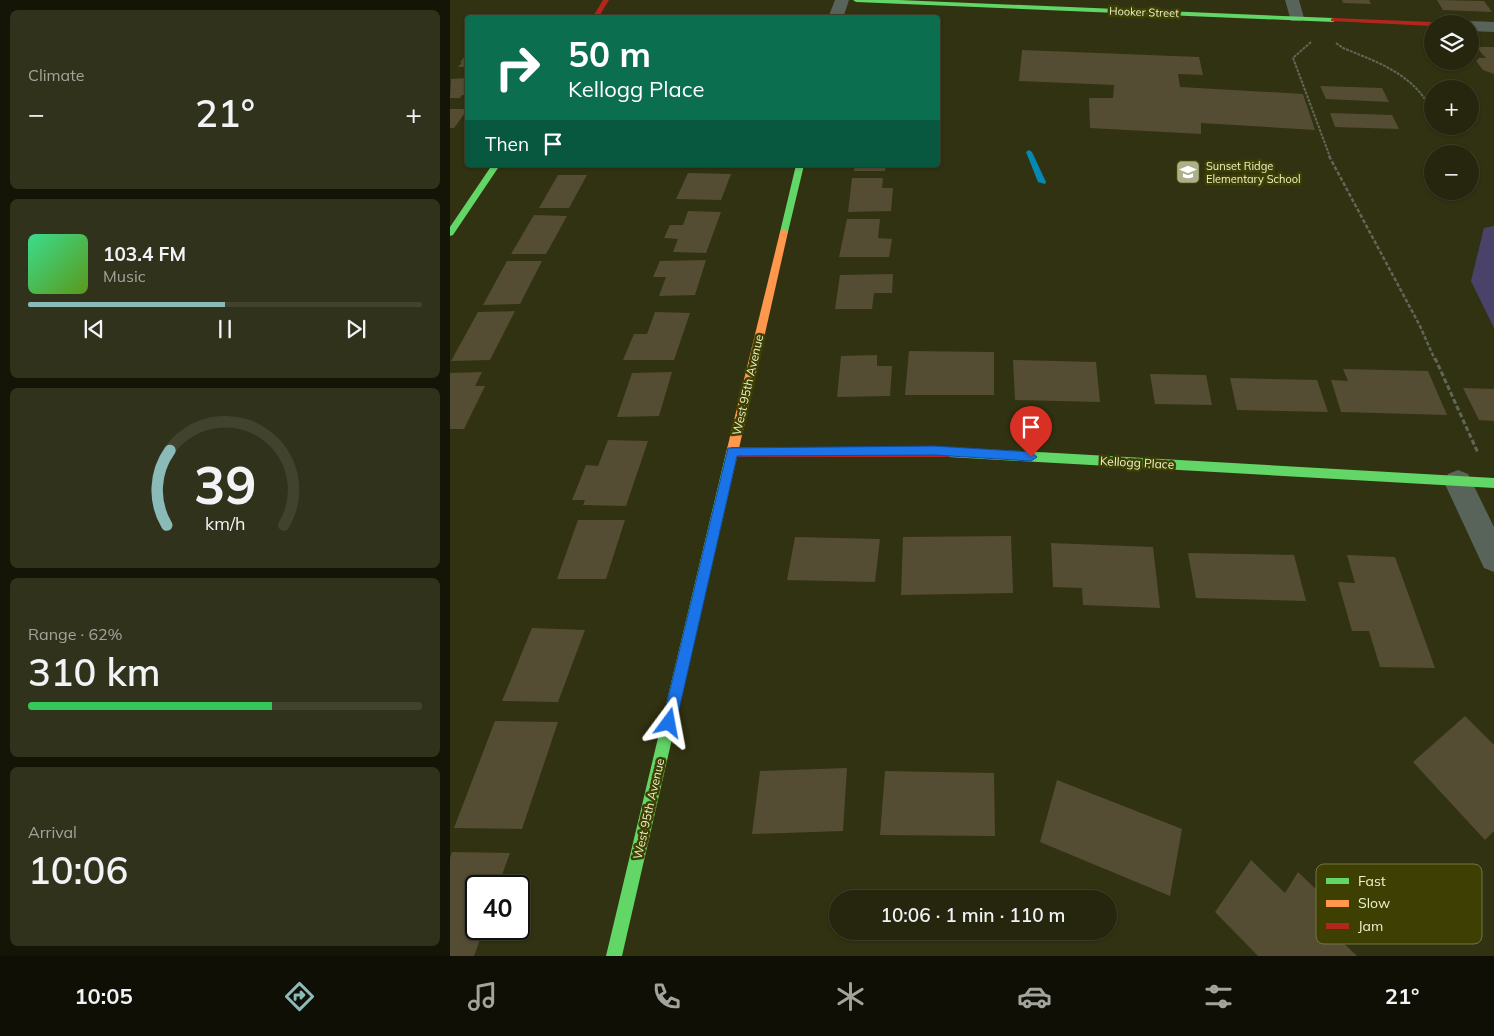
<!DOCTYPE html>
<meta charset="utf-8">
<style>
:root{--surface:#25260d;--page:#31321b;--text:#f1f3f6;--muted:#a3a59d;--line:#42432e;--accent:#8bbbb9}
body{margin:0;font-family:Mulish,sans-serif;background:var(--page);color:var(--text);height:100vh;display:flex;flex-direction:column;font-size:19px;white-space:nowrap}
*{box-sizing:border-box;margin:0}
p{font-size:16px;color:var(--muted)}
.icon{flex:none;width:28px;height:28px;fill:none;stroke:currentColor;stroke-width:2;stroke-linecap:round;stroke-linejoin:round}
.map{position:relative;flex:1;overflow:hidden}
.sheet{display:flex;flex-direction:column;gap:10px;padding:10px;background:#141507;width:450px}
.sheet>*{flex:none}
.banner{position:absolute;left:15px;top:15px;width:475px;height:152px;border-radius:5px;box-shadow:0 1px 4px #0004,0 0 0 1px var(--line);background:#0b6e4f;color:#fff;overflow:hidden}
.fabs{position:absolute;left:974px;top:15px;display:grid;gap:10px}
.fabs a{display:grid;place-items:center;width:55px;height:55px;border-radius:50%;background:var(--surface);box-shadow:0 1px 4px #0004,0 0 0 1px var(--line);font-size:25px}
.speed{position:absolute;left:15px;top:875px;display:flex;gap:10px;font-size:25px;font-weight:700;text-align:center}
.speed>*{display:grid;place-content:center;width:65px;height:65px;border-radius:50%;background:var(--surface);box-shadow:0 1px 4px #0004,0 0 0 1px var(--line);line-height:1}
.speed .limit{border:2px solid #111;border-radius:8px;background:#fff;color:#111}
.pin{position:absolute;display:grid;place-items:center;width:42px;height:42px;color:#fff;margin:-51px -21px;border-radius:50% 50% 50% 0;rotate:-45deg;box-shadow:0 0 5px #0007}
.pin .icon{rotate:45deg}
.me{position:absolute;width:55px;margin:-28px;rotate:13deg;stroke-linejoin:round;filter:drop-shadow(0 0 4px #0008)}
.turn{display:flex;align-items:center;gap:18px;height:105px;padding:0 20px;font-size:22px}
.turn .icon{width:65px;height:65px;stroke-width:2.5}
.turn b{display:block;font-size:35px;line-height:42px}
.then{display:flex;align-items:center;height:48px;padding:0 20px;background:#0003;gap:10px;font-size:19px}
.big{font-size:38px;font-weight:600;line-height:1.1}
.sheet .card{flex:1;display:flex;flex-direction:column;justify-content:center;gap:8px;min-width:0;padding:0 18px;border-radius:8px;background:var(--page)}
.sheet .dial{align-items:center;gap:0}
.dial svg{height:130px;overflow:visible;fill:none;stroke:var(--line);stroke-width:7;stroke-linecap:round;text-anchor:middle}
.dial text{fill:var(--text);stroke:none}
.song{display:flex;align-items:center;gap:15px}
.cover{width:60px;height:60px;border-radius:8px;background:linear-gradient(135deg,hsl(150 70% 55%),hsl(90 70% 35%))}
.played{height:5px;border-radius:2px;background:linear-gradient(90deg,var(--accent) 50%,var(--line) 50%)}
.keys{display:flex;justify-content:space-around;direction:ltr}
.heat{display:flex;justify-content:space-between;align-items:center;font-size:28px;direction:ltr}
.charge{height:8px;border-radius:4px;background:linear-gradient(90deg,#34c759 62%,var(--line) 0)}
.trip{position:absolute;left:379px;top:890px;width:288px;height:50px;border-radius:25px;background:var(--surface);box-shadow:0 1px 4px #0004,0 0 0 1px var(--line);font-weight:600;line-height:50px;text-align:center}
.menu{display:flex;height:80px;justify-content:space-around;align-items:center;background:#0f0f05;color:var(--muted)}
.menu .icon{width:35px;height:35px}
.menu .active{color:var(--accent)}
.menu b{font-size:22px;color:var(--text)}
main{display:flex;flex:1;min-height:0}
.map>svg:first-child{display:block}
.green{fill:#4a4268}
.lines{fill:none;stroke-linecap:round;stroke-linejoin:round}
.stream{fill:#0688b4;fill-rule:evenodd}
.building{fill:#554c34}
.path-far2{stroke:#606759;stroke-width:2;stroke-dasharray:3 1;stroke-linecap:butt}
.path-far1{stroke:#606759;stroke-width:2.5;stroke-dasharray:4 2;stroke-linecap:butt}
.path{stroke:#606759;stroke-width:3;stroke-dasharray:5 2.5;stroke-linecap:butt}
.street{fill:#58635a;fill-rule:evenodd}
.fast{fill:#63d668;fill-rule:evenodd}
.slow{fill:#ff974d;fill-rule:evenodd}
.jam{fill:#b3261e;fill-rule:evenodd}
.route{fill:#1a73e8;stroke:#114b97}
.labels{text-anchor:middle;stroke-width:5;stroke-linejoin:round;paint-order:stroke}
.far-street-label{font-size:11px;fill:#eef2cd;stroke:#3e4003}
.far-poi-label{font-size:11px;fill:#eef2cd;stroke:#3e4003;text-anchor:start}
.street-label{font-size:12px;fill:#eef2cd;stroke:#3e4003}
.key{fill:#3e4003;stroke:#737540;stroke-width:1}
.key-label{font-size:14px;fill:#eef2cd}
</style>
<main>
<section class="sheet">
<div class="card"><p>Climate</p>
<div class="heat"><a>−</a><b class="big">21°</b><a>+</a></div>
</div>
<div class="card">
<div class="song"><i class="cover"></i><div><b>103.4 FM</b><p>Music</p></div></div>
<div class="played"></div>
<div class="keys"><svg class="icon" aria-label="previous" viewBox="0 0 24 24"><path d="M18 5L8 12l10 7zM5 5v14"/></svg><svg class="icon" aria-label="pause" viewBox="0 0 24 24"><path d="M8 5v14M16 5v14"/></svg><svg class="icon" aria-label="next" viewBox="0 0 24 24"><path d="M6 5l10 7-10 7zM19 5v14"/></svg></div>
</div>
<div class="card dial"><svg viewBox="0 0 100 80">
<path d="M14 69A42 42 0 1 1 86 69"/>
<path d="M14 69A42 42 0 0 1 16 23" stroke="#8bbbb9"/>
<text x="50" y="56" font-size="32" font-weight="700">39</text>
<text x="50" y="72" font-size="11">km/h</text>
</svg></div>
<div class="card"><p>Range · 62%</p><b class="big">310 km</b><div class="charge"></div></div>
<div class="card"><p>Arrival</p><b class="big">10:06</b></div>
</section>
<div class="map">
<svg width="1044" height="956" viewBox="0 0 1044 956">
<rect width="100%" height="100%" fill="#313211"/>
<path class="green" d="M1044 226V328L1021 281 1034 228Z"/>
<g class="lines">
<path class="stream" d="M579 150 582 152 596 182 595 184 588 182 576 152Z"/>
</g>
<path class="building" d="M892 0H919L921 4 893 3Z
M987 0 1034 1 1042 12 993 10Z
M1026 47H1044V74L1033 70 1026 61 1029 58H1036Z
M572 50 749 57 753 75 728 74 730 87 853 94 865 130 751 123V134L640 128 639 98H663L664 85 569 81Z
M18 53V67H8L12 62H10Z
M18 78V95H12L10 98H0L1 79Z
M870 86 932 88 939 102 876 99Z
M0 109H18L4 128H0Z
M880 113 942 115 949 129 885 127Z
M112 165H155L153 168 111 167Z
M253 165H283L282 167H252Z
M405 165H436L435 171H404Z
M238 173 281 174 271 200 226 199Z
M108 175H137L119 208H89Z
M402 178H433L432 188H443L441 211 398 212Z
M238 211 271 212 256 253 223 252 228 239 214 238 220 225H233Z
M84 215 117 216 96 254H61Z
M397 219H430L428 238 442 239 439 257H389Z
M256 260 245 295 209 296 216 277H203L210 261Z
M57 261H92L70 304 33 305Z
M443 274 442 293H424L422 309H385L390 275Z
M65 311 40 360 1 361 28 312Z
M205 312 240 313 224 360H173L184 334H197Z
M459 351 544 352V395H455Z
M427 355V366H442L440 396 387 397 391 356Z
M563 360 646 362 650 402 565 400Z
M893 369 978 371 997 415 891 412 881 380 898 381Z
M32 372 25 386H35L14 429H0V373Z
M222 372 209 416 167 417 182 373Z
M700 374 756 375 762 405 705 404Z
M780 378 867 380 878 412 787 410Z
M1013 388 1044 389V421L1029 420Z
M158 440 198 441 176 506 133 505 135 500H122L136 465 148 466Z
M128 520H175L156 579H107Z
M561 536 563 593 451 595 453 537Z
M345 537 430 539 425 582 337 580Z
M601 543 703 547 710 608 633 605 632 588 603 587Z
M738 553 844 555 856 601 746 598Z
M897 555 945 557 985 668 930 667 919 631H902L888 582 905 583Z
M82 628 135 630 108 702 52 701Z
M1015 716 1044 745V831L1035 840 963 762Z
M45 721 108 722 72 829 4 828Z
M397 768 393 831 302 834 310 771Z
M435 771 544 773 545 836 430 835Z
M607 780 732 829 720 896 590 842Z
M2 852 60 853 48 886H26V929H34L24 956H0V858Z
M801 860 835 893 848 872 897 919 886 936 907 956H808L765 912Z"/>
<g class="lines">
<path class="path-far2" d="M861 42 843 58 880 157
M886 43 893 48C927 62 961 73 980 107L978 114 982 123
M986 126 991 132"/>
<path class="path-far1" d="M879 156 970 326 985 360"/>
<path class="path" d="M985 358 1028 453"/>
<path class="street" d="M385 0H399L393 18H378Z
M835 0H849L854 18 851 21H841Z
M1020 21 1044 22V32L1020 31V24H1014Z
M1008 470 1018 474 1044 527V572L1034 568 994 482 998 474Z"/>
<path class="fast" d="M403 0H449L883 18 886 20 883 22 406 2Z
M42 165H50L3 235 0 236V227Z
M346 165H354L338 232 334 235 330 232Z
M499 447 1044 478V488L499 457 495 455 494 452 495 449Z
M281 452 285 454 287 457 172 956H156L275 457 277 454Z"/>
<path class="slow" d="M334 229 338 232 287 457 285 460H277L275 457 330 232Z"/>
<path class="jam" d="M153 0H159L148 18H142Z
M883 18 982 22 985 24H982V26L881 21V19Z
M282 447H499L503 449 504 452 503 455 499 457H282L278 455 277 452 278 449Z"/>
</g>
<path class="route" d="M484 446 581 452 587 457 581 461 484 455 287 456 226 723 224 728 219 730 214 728 212 723 278 448Z"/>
<defs>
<symbol id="school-square" viewBox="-11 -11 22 22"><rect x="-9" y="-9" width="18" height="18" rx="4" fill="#acaf8b" stroke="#3e4003"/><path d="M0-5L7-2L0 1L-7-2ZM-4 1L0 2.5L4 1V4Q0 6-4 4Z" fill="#fff"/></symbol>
</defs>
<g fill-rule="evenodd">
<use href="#school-square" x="724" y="158" width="28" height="28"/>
</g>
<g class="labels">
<g class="far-street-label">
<text transform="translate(694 12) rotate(2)" y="4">Hooker Street</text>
</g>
<g class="far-poi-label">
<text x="756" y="170">Sunset Ridge<tspan x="756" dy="13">Elementary School</tspan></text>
</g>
<g class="street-label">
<text transform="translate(298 385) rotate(-77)" y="4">West 95th Avenue</text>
<text transform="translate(687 463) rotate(3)" y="4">Kellogg Place</text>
<text transform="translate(199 809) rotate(-77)" y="4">West 95th Avenue</text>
</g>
</g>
<rect x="866" y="864" width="166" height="80" rx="8" class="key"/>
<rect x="876" y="878" width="23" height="6" fill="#63d668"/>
<rect x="876" y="900" width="23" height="7" fill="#ff974d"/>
<rect x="876" y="923" width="23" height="6" fill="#b3261e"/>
<g class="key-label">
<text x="908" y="886">Fast</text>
<text x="908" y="908">Slow</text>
<text x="908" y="931">Jam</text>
</g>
</svg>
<div class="fabs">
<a><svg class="icon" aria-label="layers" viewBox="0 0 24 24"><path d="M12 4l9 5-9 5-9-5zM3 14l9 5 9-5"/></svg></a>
<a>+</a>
<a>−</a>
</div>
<div class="speed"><div class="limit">40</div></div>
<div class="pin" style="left:581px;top:457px;background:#d93025"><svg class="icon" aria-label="arrive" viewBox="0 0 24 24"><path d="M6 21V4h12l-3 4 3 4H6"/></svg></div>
<svg class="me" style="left:219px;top:723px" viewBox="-20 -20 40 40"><path d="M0-17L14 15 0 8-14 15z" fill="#1a73e8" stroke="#fff" stroke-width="4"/></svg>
<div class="trip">10:06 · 1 min · 110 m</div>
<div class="banner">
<div class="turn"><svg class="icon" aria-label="right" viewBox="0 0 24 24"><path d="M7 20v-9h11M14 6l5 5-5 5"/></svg><div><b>50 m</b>Kellogg Place</div></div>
<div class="then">Then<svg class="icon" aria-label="arrive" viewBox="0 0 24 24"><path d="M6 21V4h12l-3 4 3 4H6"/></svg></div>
</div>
</div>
</main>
<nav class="menu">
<b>10:05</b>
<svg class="icon active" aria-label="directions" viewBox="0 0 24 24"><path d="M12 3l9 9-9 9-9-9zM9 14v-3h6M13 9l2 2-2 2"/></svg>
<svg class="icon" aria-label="music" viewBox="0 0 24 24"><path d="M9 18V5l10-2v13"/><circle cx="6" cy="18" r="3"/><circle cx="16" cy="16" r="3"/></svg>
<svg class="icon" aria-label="phone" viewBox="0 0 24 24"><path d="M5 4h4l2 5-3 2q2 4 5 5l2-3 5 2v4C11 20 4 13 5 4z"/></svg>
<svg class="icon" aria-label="climate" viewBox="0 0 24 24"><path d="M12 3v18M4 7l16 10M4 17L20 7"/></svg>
<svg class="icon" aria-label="car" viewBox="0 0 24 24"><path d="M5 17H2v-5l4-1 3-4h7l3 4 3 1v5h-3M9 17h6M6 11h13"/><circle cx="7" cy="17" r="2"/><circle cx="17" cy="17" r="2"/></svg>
<svg class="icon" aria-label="filters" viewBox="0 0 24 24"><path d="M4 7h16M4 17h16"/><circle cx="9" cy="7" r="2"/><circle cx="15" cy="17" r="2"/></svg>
<b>21°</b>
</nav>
